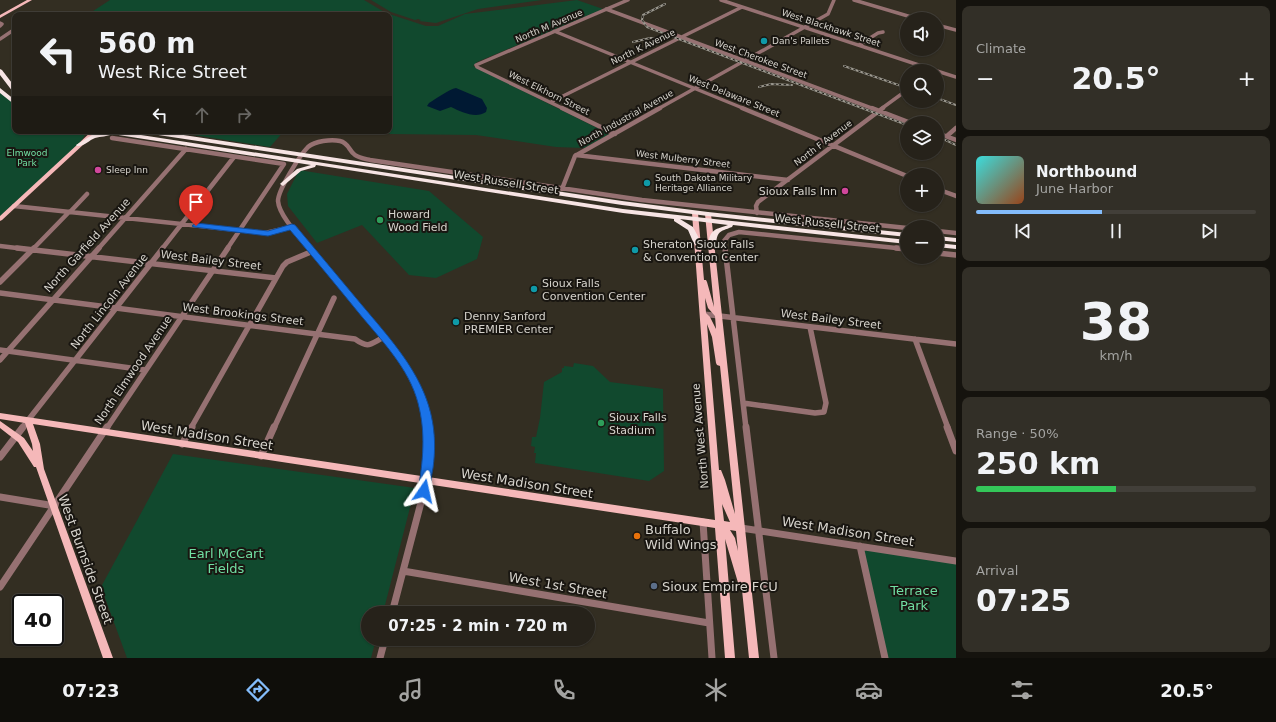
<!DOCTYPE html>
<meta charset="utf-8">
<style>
:root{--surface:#26221a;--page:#322f27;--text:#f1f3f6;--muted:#a4a4a2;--line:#423f39;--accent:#83bcfb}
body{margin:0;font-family:"DejaVu Sans",sans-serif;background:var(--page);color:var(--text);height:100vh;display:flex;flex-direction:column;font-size:15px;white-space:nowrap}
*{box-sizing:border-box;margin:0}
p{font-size:13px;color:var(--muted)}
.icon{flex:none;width:22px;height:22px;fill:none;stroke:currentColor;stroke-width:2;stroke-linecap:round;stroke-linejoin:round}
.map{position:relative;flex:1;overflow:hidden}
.side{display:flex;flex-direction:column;gap:6px;padding:6px;background:#15130e;width:320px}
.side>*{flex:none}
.top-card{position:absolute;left:12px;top:12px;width:380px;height:122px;border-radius:8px;box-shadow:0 1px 3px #0004,0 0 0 1px var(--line);background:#26221a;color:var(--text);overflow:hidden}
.controls{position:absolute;left:900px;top:12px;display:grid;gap:8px}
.controls a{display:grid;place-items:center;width:44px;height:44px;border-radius:50%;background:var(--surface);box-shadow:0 1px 3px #0004,0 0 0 1px var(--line);font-size:20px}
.speed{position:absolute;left:12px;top:594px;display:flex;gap:8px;font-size:20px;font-weight:700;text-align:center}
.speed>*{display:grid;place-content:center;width:52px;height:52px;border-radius:50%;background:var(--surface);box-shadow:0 1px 3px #0004,0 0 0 1px var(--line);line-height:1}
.speed .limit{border:2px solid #111;border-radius:6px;background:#fff;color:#111}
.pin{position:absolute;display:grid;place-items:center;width:34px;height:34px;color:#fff;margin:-41px -17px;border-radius:50% 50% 50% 0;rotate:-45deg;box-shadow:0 0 4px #0007}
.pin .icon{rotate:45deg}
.me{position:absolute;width:44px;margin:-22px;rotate:11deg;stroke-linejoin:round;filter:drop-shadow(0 0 3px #0008)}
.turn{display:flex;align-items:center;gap:14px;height:84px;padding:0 20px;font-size:18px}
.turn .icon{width:52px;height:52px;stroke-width:2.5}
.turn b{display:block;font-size:28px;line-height:34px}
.lanes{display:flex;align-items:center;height:38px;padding:0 20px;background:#0003;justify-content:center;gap:20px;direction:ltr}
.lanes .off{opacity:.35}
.big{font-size:30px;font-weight:800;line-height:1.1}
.side .card{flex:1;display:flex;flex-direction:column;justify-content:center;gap:6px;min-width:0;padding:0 14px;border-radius:8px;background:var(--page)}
.side .dial{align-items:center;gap:0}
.dial b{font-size:52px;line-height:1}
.song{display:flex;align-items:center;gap:12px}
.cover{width:48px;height:48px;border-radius:6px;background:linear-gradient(135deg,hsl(180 70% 55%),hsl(20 70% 35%))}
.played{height:4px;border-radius:2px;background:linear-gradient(90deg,var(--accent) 45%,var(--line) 45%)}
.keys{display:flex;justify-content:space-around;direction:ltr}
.heat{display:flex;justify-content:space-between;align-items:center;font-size:22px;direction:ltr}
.charge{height:6px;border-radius:3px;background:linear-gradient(90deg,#34c759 50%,var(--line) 0)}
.trip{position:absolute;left:361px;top:606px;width:234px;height:40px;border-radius:20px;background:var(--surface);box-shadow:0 1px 3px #0004,0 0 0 1px var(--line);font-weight:800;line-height:40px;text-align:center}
.tabs{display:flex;height:64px;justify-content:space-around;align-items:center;background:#0f0e0a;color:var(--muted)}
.tabs .icon{width:28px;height:28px}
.tabs .current{color:var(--accent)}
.tabs b{font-size:18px;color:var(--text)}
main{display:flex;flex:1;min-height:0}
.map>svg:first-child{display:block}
.green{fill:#11492e}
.water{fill:#001933}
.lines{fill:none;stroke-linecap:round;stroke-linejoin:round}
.minor-far3{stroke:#967172;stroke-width:3.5}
.minor-far2{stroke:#967172;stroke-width:4.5}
.minor-far1{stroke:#967172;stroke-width:5.5}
.minor{stroke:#967172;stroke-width:7}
.major{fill:#f5b8b9;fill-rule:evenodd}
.highway{fill:#f7e4e4;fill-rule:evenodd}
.rail-casing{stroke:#9c9990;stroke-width:2}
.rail{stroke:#191611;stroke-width:1;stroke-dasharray:2.5;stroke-linecap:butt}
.route{fill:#1a73e8;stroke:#114b97}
.culture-dot{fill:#0f9aa8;stroke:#191611;stroke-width:1.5}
.hotel-dot{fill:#d1479c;stroke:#191611;stroke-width:1.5}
.leisure-dot{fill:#2e9e5b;stroke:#191611;stroke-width:1.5}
.food-dot{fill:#e8710a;stroke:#191611;stroke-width:1.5}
.service-dot{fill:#5c6f8a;stroke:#191611;stroke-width:1.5}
.labels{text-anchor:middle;stroke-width:4;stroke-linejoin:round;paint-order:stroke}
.far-street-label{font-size:9px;fill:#d6d3cc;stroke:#191611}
.far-poi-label{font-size:9px;fill:#d6d3cc;stroke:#191611;text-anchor:start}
.far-park-label{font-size:9px;fill:#71dfa3;stroke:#191611}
.street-label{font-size:11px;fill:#d6d3cc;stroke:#191611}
.poi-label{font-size:11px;fill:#d6d3cc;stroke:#191611;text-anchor:start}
.near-street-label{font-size:13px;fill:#d6d3cc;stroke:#191611}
.near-poi-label{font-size:13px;fill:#d6d3cc;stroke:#191611;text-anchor:start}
.near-park-label{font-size:13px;fill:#71dfa3;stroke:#191611}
</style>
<main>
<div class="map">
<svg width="956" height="658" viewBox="0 0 956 658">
<rect width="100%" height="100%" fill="#332e22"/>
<path class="green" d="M110 0H364L386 13 426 26H438L465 14 577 0 603 9 477 62 473 66 609 134 584 148 556 147 476 135 390 134 385 131H389V15H87Z
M371 0H542L478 9 436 23 419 21 421 20 418 19 415 20 391 12Z
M0 93 15 103V131H81L86 133 79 145 0 218Z
M168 131H284L270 147Z
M299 170 429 191 483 237 477 259 436 278 409 275 362 225 317 243 288 206 287 194Z
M574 363 593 366 610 382 663 389 664 471 649 481 535 463 536 453H534L535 447 531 446 532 437H536L540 418 544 382 562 372V368H564V366L573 367Z
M173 454 415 488 383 613H368V639H376L371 658H127L101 587Z
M860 546 956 561V658H885Z"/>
<path class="water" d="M456 88 482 99 487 108 486 112C476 119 461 112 451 107L440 111 427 106 429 103C436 99 449 89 456 88Z"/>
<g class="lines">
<path class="minor-far3" d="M721 0 937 71
M854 0 918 19
M606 9 874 109
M0 23 2 24 0 26
M937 25 956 30
M554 31 745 109
M0 39 15 29
M859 45 878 33 883 32
M937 71 956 77
M551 102 742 7
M564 109 477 67 476 65 628 0
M658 109 828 14 834 0
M881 109 907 90"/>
<path class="minor-far2" d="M562 108 615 134
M742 108 907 176
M872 108 911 123
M937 133 956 140
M947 136 956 128
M112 138 284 164 227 249
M576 155 788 180
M562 189 575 156 660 108
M937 189 956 196
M14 206 265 233 292 227
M70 212 87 194
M757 213 756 206 758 202 883 108
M937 231 956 233
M0 246 25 249
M33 249 69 212
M98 249 186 149
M162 249 234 157
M310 249C301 238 279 216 278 201 278 190 300 155 308 147 315 141 331 139 340 141 349 143 349 151 355 155 359 158 366 159 370 160L642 200 907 228
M725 249 724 241 729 235 739 232 906 249"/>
<path class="minor-far1" d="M17 248 276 278
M309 248C328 270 346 292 364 313 392 347 424 382 428 428
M725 248 746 428
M896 248 907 249
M937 253 956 255
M0 282 34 248
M0 293 355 339C369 349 370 344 384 337
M703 314 956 344
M915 339 948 428
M0 350 145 370
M0 360 99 248
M743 403 815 413 824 412 826 403 810 327
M22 428 163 248
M107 428 228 248
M191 428 283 266 287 262 313 251
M274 428 334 298"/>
<path class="minor" d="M746 427 774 658
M947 427 956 451
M182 444 192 427
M261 456 274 427
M0 457 23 427
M0 497 55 506
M703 522 712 658
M741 528 956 561
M860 546 885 658
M403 571 709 623
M0 587 107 427
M392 613 424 491 428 468V427
M380 658 385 639"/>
<path class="major" d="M27 0H32L0 18V15Z
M92 131H98L2 220 0 221V216Z
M695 211 698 213 704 280H706L707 282 714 307 705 214 708 212 711 214 759 658H749L742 590 739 586 725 539 735 658H725L715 528 33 424 40 444 44 469 113 658H103L36 467H34L18 442 0 428V421L24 438 33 451 32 444 25 423 0 419V413L715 520 692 213ZM705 298 708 308 715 316 716 329 710 317 706 313ZM707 324 712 337 716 363 717 365 720 366 735 514 725 480 721 470H719ZM722 504 730 522 724 521ZM730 530 736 531 738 551 735 538Z"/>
<path class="highway" d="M0 69 2 70 15 87V93L13 92 0 75Z
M0 88 15 100V105L0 93Z
M101 131H115L623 209 907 240V244L733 225 732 227C719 232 717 231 716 246L712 248 708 246C710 230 713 230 728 225L680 219 693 227 702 244 698 246 694 244 688 230 674 221V219L623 213 316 165 315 167 301 171 283 186 280 184 281 183 297 169 311 165 112 134C107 137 101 136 95 138 89 140 84 147 77 146L76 145 92 135 105 133Z
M142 131H157L622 201 708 212 907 233V237L708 216 622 205 145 133Z
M937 236 956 238V242L937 240Z
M937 243 956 245V249L937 247Z"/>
<defs>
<path id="rail" d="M665 4 643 15 642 20 647 27 907 125
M633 42 650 38H668
M844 66 907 88
M759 87 771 84 792 85
M937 98 956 105
M937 136 956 145"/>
</defs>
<use href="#rail" class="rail-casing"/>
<use href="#rail" class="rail"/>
</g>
<path class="route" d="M196 223 268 231 292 224 295 225C317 251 339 278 361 304 404 355 443 396 433 468 431 477 431 487 428 495L424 496 420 495 418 491C423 461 426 433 418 403 409 368 381 340 358 312 336 285 313 257 290 230L268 236 194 227 192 226Z"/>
<g class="culture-dot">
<circle cx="764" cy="41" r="4"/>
<circle cx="647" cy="183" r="4"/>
<circle cx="635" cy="250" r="4"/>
<circle cx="534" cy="289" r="4"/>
<circle cx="456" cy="322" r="4"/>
</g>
<g class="hotel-dot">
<circle cx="98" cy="170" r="4"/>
<circle cx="845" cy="191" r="4"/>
</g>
<g class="leisure-dot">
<circle cx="380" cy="220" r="4"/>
<circle cx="601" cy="423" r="4"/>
</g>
<circle class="food-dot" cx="637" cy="536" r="4"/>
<circle class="service-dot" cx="654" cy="586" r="4"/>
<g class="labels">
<g class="far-street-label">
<text transform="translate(549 26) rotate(-23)" y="3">North M Avenue</text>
<text transform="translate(831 28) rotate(18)" y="3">West Blackhawk Street</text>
<text transform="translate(643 47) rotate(-26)" y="3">North K Avenue</text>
<text transform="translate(761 59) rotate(20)" y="3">West Cherokee Street</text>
<text transform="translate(549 93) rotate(26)" y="3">West Elkhorn Street</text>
<text transform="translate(734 96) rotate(22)" y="3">West Delaware Street</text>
<text transform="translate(626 118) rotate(-29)" y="3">North Industrial Avenue</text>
<text transform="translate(823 143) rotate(-37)" y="3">North F Avenue</text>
<text transform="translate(683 159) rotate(7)" y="3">West Mulberry Street</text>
</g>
<g class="far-poi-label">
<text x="772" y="44">Dan's Pallets</text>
<text x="106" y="173">Sleep Inn</text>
<text x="655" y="181">South Dakota Military<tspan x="655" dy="10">Heritage Alliance</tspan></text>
</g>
<g class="far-park-label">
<text x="27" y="156">Elmwood<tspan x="27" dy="10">Park</tspan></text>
</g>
<g class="street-label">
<text transform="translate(506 182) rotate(9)" y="4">West Russell Street</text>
<text transform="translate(827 223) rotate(6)" y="4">West Russell Street</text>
<text transform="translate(87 245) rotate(-48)" y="4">North Garfield Avenue</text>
<text transform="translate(211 260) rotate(7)" y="4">West Bailey Street</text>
<text transform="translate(109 301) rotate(-52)" y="4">North Lincoln Avenue</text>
<text transform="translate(243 314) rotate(7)" y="4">West Brookings Street</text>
<text transform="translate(831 319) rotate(7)" y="4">West Bailey Street</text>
<text transform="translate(133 370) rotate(-56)" y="4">North Elmwood Avenue</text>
<text transform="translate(700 436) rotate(-95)" y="4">North West Avenue</text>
</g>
<g class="poi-label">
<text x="837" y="195" text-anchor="end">Sioux Falls Inn</text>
<text x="388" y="218">Howard<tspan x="388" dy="13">Wood Field</tspan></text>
<text x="643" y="248">Sheraton Sioux Falls<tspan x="643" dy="13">&amp; Convention Center</tspan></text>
<text x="542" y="287">Sioux Falls<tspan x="542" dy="13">Convention Center</tspan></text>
<text x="464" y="320">Denny Sanford<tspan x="464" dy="13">PREMIER Center</tspan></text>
<text x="609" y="421">Sioux Falls<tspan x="609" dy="13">Stadium</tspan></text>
</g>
<g class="near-street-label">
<text transform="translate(207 435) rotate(9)" y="5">West Madison Street</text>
<text transform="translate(527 483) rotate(9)" y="5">West Madison Street</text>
<text transform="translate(848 531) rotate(9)" y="5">West Madison Street</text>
<text transform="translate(86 559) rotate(70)" y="5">West Burnside Street</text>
<text transform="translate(558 585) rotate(10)" y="5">West 1st Street</text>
</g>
<g class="near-poi-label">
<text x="645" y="534">Buffalo<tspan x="645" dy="15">Wild Wings</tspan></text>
<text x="662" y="591">Sioux Empire FCU</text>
</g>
<g class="near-park-label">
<text x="226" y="558">Earl McCart<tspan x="226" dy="15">Fields</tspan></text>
<text x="914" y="595">Terrace<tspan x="914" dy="15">Park</tspan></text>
</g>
</g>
</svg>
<div class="controls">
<a><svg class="icon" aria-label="sound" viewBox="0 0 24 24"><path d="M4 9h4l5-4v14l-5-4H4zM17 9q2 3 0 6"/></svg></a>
<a><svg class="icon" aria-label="search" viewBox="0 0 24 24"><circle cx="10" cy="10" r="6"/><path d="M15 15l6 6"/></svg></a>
<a><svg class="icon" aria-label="layers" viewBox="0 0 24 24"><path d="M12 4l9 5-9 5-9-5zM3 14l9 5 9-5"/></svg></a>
<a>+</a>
<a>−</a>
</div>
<div class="speed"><div class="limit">40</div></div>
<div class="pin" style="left:196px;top:226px;background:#d93025"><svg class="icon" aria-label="arrive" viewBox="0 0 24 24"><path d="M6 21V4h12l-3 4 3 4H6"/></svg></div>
<svg class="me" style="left:424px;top:491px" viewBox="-20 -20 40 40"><path d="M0-17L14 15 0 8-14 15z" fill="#1a73e8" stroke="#fff" stroke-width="4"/></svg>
<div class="trip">07:25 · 2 min · 720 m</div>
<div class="top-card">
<div class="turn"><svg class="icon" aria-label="left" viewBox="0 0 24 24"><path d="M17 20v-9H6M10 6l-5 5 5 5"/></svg><div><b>560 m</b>West Rice Street</div></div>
<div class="lanes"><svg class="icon" aria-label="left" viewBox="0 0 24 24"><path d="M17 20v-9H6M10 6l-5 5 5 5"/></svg><svg class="icon off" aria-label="ahead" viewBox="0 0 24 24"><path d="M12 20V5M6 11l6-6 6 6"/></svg><svg class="icon off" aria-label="right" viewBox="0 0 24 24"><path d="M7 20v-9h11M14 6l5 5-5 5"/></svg></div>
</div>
</div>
<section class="side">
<div class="card"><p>Climate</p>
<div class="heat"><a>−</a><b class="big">20.5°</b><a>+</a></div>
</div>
<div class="card">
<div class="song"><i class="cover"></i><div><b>Northbound</b><p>June Harbor</p></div></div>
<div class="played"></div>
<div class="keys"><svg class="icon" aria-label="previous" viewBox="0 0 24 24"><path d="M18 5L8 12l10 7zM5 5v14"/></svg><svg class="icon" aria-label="pause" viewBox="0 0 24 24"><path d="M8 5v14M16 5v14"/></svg><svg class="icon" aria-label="next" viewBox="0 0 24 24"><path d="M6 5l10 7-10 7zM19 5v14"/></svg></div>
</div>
<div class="card dial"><b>38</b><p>km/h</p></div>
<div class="card"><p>Range · 50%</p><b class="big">250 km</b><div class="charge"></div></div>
<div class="card"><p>Arrival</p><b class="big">07:25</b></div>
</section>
</main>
<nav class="tabs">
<b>07:23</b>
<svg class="icon current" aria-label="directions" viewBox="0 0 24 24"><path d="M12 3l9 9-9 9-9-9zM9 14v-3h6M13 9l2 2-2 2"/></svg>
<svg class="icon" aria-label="music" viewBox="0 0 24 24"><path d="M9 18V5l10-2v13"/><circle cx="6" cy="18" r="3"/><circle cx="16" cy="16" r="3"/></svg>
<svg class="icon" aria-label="phone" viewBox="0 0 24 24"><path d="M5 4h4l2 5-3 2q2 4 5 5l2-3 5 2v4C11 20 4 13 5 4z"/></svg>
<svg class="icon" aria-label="climate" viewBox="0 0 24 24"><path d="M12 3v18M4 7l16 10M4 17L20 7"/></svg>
<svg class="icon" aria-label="car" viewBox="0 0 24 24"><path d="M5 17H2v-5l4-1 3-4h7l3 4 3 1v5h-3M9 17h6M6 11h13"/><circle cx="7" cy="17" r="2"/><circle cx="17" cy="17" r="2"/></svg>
<svg class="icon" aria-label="filters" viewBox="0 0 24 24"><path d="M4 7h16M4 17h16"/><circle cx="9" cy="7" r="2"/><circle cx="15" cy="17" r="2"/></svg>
<b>20.5°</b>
</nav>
